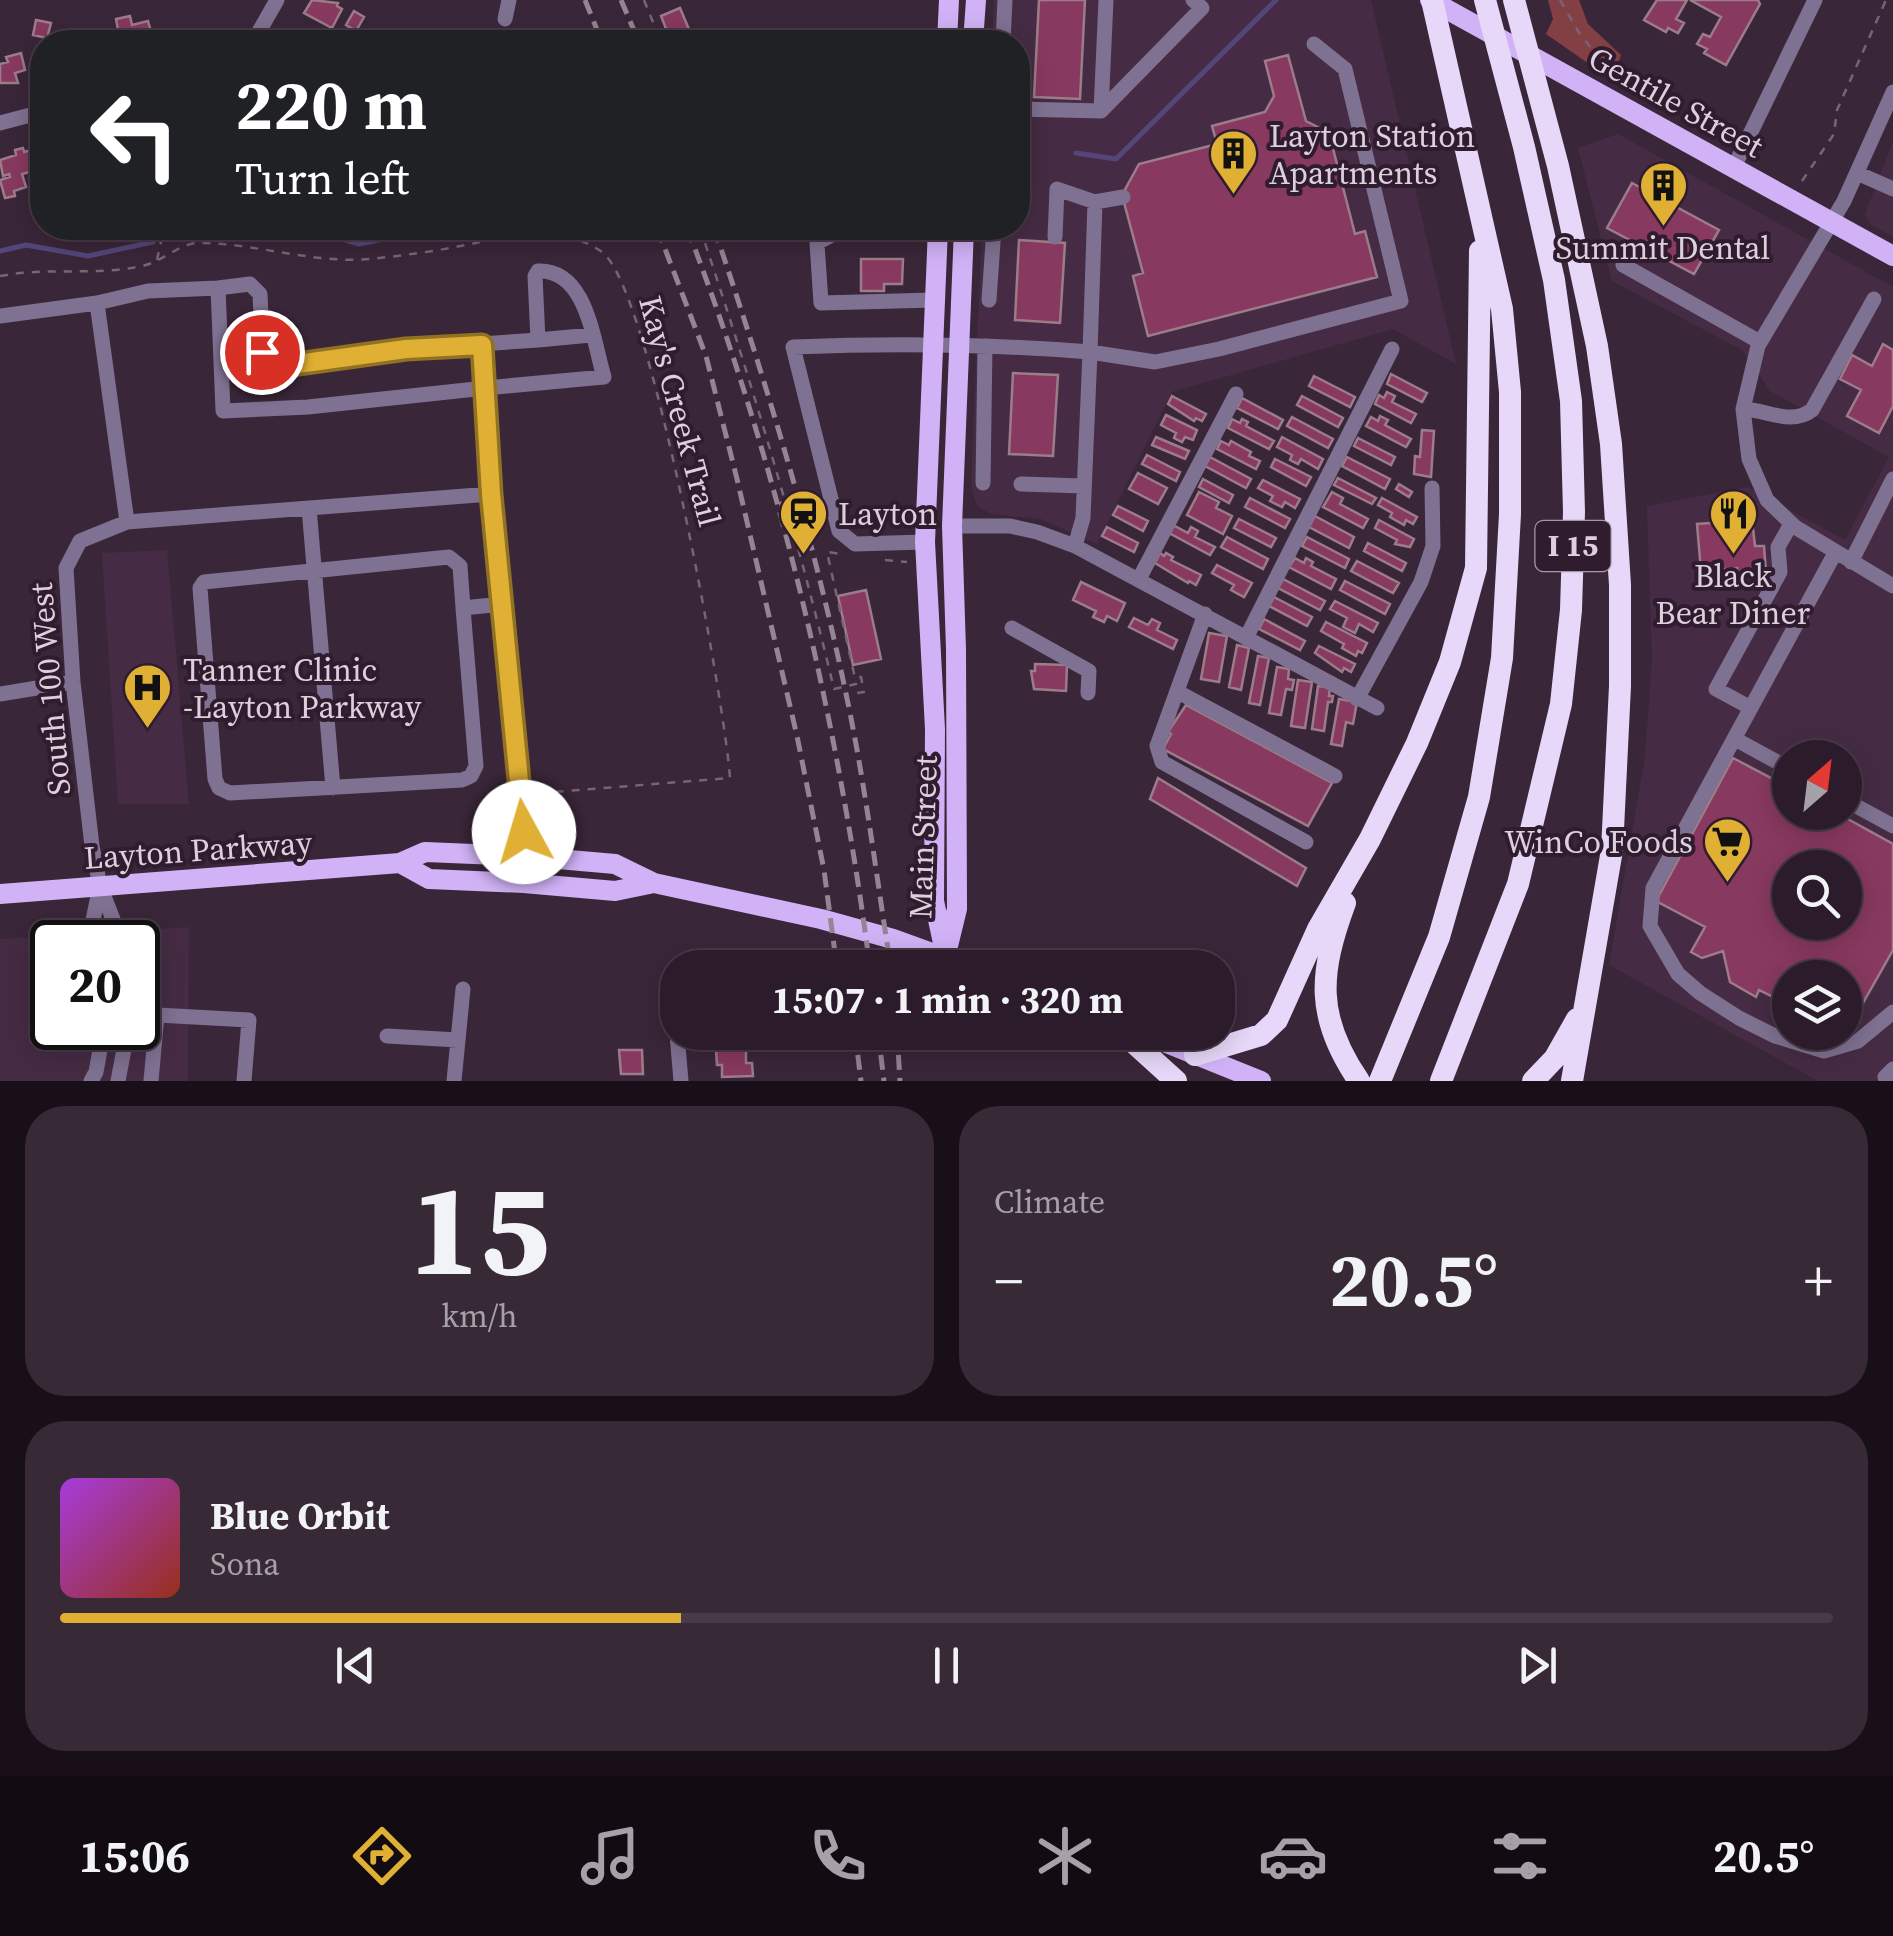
<!DOCTYPE html>
<meta charset="utf-8">
<style>
:root{--surface:#2c1c2b;--page:#382937;--text:#f1f3f6;--muted:#a6a1a9;--line:#483a47;--accent:#dfb034}
body{margin:0;font-family:"Source Serif 4",serif;background:var(--page);color:var(--text);height:100vh;display:flex;flex-direction:column;font-size:38px;white-space:nowrap}
*{box-sizing:border-box;margin:0}
p{font-size:32px;color:var(--muted)}
.icon{flex:none;width:55px;height:55px;fill:none;stroke:currentColor;stroke-width:2;stroke-linecap:round;stroke-linejoin:round}
.map{position:relative;height:1081px;overflow:hidden}
.panel{display:flex;flex-direction:column;gap:25px;padding:25px;background:#180f18;flex:1}
.panel>*{flex:none}
.guide{position:absolute;left:30px;top:30px;width:1000px;height:210px;border-radius:40px;box-shadow:0 5px 25px #0003,0 0 0 2px var(--line);background:#202124;color:#fff;overflow:hidden}
.needle{width:65px;rotate:28deg}
.buttons{position:absolute;left:1772px;top:740px;display:grid;gap:20px}
.buttons a{display:grid;place-items:center;width:90px;height:90px;border-radius:50%;background:var(--surface);box-shadow:0 5px 25px #0003,0 0 0 2px var(--line);font-size:50px}
.speed{position:absolute;left:30px;top:920px;display:flex;gap:20px;font-size:50px;font-weight:700;text-align:center}
.speed>*{display:grid;place-content:center;width:130px;height:130px;border-radius:50%;background:var(--surface);box-shadow:0 5px 25px #0003,0 0 0 2px var(--line);line-height:1}
.speed .limit{border:5px solid #111;border-radius:15px;background:#fff;color:#111}
.pin{position:absolute;display:grid;place-items:center;width:85px;height:85px;color:#fff;margin:-42px;border:5px solid #fff;border-radius:50%;box-shadow:0 2px 10px #0007}
.me{position:absolute;width:110px;margin:-55px;rotate:354deg;stroke-linejoin:round;filter:drop-shadow(0 0 8px #0008)}
.turn{display:flex;align-items:center;gap:35px;height:210px;padding:0 40px;font-size:45px}
.turn .icon{width:130px;height:130px;stroke-width:2.5}
.turn b{display:block;font-size:70px;line-height:85px}
.big{font-size:75px;font-weight:700;line-height:1.1}
.panel .tile{flex:1;display:flex;flex-direction:column;justify-content:center;gap:15px;min-width:0;padding:0 35px;border-radius:40px;background:var(--page)}
.panel .dial{align-items:center;gap:0}
.dial b{font-size:130px;line-height:1}
.song{display:flex;align-items:center;gap:30px}
.cover{width:120px;height:120px;border-radius:15px;background:linear-gradient(135deg,hsl(280 70% 55%),hsl(10 70% 35%))}
.played{height:10px;border-radius:5px;background:linear-gradient(90deg,var(--accent) 35%,var(--line) 35%)}
.keys{display:flex;justify-content:space-around;direction:ltr}
.heat{display:flex;justify-content:space-between;align-items:center;font-size:55px;direction:ltr}
.panel .tiles{flex:1;display:grid;gap:25px;grid-template-columns:1fr 1fr}
.tile:last-child{grid-column:span 2}
.trip{position:absolute;left:660px;top:950px;width:575px;height:100px;border-radius:40px;background:var(--surface);box-shadow:0 5px 25px #0003,0 0 0 2px var(--line);font-weight:700;line-height:100px;text-align:center}
.menu{display:flex;height:160px;justify-content:space-around;align-items:center;background:#120b11;color:var(--muted)}
.menu .icon{width:70px;height:70px}
.menu .on{color:var(--accent)}
.menu b{font-size:45px;color:var(--text)}
.map>svg:first-child{display:block}
.built{fill:#452c44;fill-rule:evenodd}
.green{fill:#823f44}
.lines{fill:none;stroke-linecap:round;stroke-linejoin:round}
.stream{stroke:#54467a;stroke-width:5}
.building{fill:#88395f;stroke:#9c7c89;stroke-width:2.5;fill-rule:evenodd}
.path{stroke:#776575;stroke-width:2.5;stroke-dasharray:8 8;stroke-linecap:butt}
.minor{stroke:#7f7191;stroke-width:15}
.major{stroke:#d1b2f6;stroke-width:20}
.highway{stroke:#e7d8f9;stroke-width:22}
.rail{stroke:#958493;stroke-width:5;stroke-dasharray:15 8;stroke-linecap:butt}
.route-casing{stroke:#917222;stroke-width:25}
.route{stroke:#dfb034;stroke-width:18}
.labels{text-anchor:middle;stroke-width:8;stroke-linejoin:round;paint-order:stroke}
.shield{fill:#301c2f;stroke:#a999a7;stroke-width:2.5}
.shield-label{font-size:30px;font-weight:bold;fill:#ddcfdb}
.street-label{font-size:32px;fill:#ddcfdb;stroke:#301c2f}
.poi-label{font-size:32px;fill:#ddcfdb;stroke:#301c2f;text-anchor:start}
</style>
<div class="map">
<svg width="1893" height="1081" viewBox="0 0 1893 1081">
<rect width="100%" height="100%" fill="#3a2639"/>
<path class="built" d="M994 0H1371L1456 364 1393 329 1172 392 1097 544 1041 519 991 514 979 507 975 501 971 484 982 228H1018V42H992Z
M1618 134 1893 287V1081H1818L1609 965 1645 757 1652 660 1647 506 1748 487 1845 540 1889 457 1770 391 1742 350 1612 281 1578 148ZM1790 758H1845V812H1790ZM1790 868H1845V922H1790ZM1790 978H1845V1032H1790Z
M1893 142V237L1869 223 1865 214Z
M167 550 189 804H118L102 553Z
M189 927 188 1081H0V939ZM52 942H138V1028H52Z"/>
<path class="green" d="M1548 0H1579L1588 24 1621 55 1612 80 1546 34 1553 19Z"/>
<g class="lines">
<path class="stream" d="M1076 153 1116 159 1276 0
M306 228 359 244 438 228
M608 228 629 239
M169 239 244 228
M0 251 26 245 88 256 153 242"/>
</g>
<path class="building" d="M312 0 338 3 337 6 342 9 332 28 304 13Z
M1039 0H1085L1080 99 1034 97Z
M1657 0H1687L1676 19 1684 23 1678 33 1668 28 1666 32 1644 20Z
M1690 0H1758L1760 4 1726 65 1704 53 1707 49 1697 44 1703 34 1710 37 1721 17Z
M680 8 694 41 693 42H678L676 37 670 39 661 16Z
M354 11 364 17 356 31 346 25Z
M130 16 132 25 148 21 154 42H111L108 32 118 30 116 19Z
M36 20 51 23 47 38 33 35Z
M37 49 42 50V73L33 71Z
M21 53 25 70 15 73 18 83H0V64L8 62 6 57Z
M1288 55 1306 121 1329 133 1355 234 1365 231 1377 277 1148 336 1133 276 1143 273 1122 195 1139 164 1217 144 1212 126 1265 112 1274 96 1265 61Z
M23 148 24 152 31 150 37 170 22 174 26 187 14 191 15 196 5 198 0 180 10 177 9 174 3 176 0 160 16 155 15 150Z
M1632 183 1719 230 1694 274 1607 228Z
M1019 240 1065 243 1060 323 1015 320Z
M861 259H903L902 284H884V291H861Z
M1883 344 1893 350V406L1879 433 1847 416 1861 390 1840 379 1852 355 1872 366Z
M1013 373 1058 375 1053 456 1009 454Z
M1391 374 1427 393 1422 402 1387 384Z
M1314 376 1355 397 1350 407 1309 386Z
M1387 392 1395 396 1392 402 1416 414 1411 423 1375 404 1379 395 1384 398Z
M1172 396 1206 414 1202 421 1196 418 1194 421 1168 404Z
M1302 396 1343 418 1338 427 1297 405Z
M1242 398 1283 420 1278 429 1237 408Z
M1166 415 1197 430 1193 440 1185 437 1182 442 1174 438 1176 433 1161 425Z
M1380 416 1388 420 1385 425 1411 439 1406 447 1366 426 1371 417 1378 421Z
M1292 417 1333 439 1328 448 1287 426Z
M1232 419 1240 423 1242 419 1248 422 1246 426 1274 441 1269 449 1228 428Z
M1422 430 1434 431 1431 477 1414 474 1415 456 1420 457Z
M1156 437 1189 451 1185 459 1152 445Z
M1282 437 1323 459 1318 469 1301 459 1298 464 1290 460 1292 455 1277 447Z
M1358 438 1395 457 1391 465 1354 446Z
M1221 441 1229 445 1231 441 1251 452 1249 456 1260 461 1256 469 1217 449Z
M1147 455 1180 472 1176 481 1142 464Z
M1210 457 1251 479 1246 488 1205 466Z
M1347 457 1390 479 1385 489 1342 466Z
M1275 459 1311 477 1306 486 1271 467Z
M1138 473 1167 488 1158 504 1129 489Z
M1338 478 1376 498 1372 504 1334 485Z
M1203 479 1233 495 1229 503 1199 487Z
M1263 480 1300 499 1295 508 1285 502 1282 507 1270 501 1273 496 1258 488Z
M1399 484 1412 492 1409 497 1396 489Z
M1199 492 1219 502 1216 508 1232 516 1223 534 1187 515Z
M1332 492 1343 498 1340 504 1368 519 1363 528 1323 507Z
M1250 498 1290 519 1285 528 1245 507Z
M1382 498 1417 517 1413 524 1406 520 1404 525 1390 517 1392 513 1378 505Z
M788 501 796 531 788 533 780 503Z
M1118 506 1148 521 1143 531 1113 515Z
M1315 516 1354 537 1349 548 1309 527Z
M1239 519 1276 538 1271 547 1234 528Z
M1379 520 1414 539 1410 547 1395 544 1397 540 1375 528Z
M1752 520 1755 546H1764L1766 572 1737 575V568L1701 571 1697 524Z
M1173 525 1188 533 1191 527 1198 531 1195 537 1215 547 1210 555 1169 533Z
M1107 527 1138 543 1134 552 1102 536Z
M1227 537 1268 559 1263 569 1221 547Z
M1307 537 1349 559 1345 568 1302 546Z
M1368 543 1406 563 1402 571 1364 551Z
M1160 553 1164 556 1166 553 1173 557 1171 560 1201 575 1196 585 1189 581 1188 583 1155 563Z
M1295 558 1304 563 1306 558 1313 562 1311 566 1336 579 1331 589 1289 567Z
M1357 561 1399 583 1393 593 1351 571Z
M1217 565 1252 583 1244 597 1231 590 1234 585 1212 573Z
M1283 579 1325 601 1320 610 1278 588Z
M1345 581 1390 604 1385 614 1340 590Z
M1081 582 1125 603 1117 621 1107 616 1104 622 1093 617 1096 611 1073 600Z
M866 590 881 659 853 665 838 596Z
M1274 597 1312 617 1307 626 1269 606Z
M1335 601 1378 623 1373 632 1359 624 1355 633 1343 627 1347 618 1330 609Z
M1134 618 1148 625 1152 619 1160 623 1157 630 1177 640 1173 649 1129 627Z
M1264 619 1305 641 1300 650 1259 629Z
M1326 622 1367 643 1362 653 1358 651 1356 656 1342 648 1344 644 1321 631Z
M1209 633 1227 636 1219 682 1201 679Z
M1237 645 1249 648 1241 690 1229 687Z
M1319 646 1355 664 1351 672 1344 668 1342 672 1315 653Z
M1258 656 1269 658 1260 705 1249 703Z
M1035 664 1067 665 1066 691 1034 689 1031 671H1035Z
M1277 667 1289 669 1288 679 1294 680 1292 690 1286 689 1281 715 1269 713Z
M1298 680 1312 682 1305 728 1291 726Z
M1318 686 1330 687 1329 696H1333L1332 702H1328L1324 731 1312 729Z
M1339 699 1357 702 1353 724 1346 722 1342 746 1331 744Z
M1186 705 1332 783 1308 826 1163 749 1171 734 1168 732Z
M1733 758 1790 788V812H1835L1893 844V950L1859 1010 1845 1003V978H1790V988L1783 1002 1759 990 1756 997 1730 982 1723 951 1702 958 1691 952 1705 927 1656 901ZM1790 868H1845V922H1790Z
M1158 778 1306 868 1297 886 1150 799Z
M619 1050H642L643 1074H621Z
M716 1050H746V1063H752L753 1076 722 1077V1065H717Z"/>
<g class="lines">
<path class="path" d="M644 0 661 42
M1560 0 1578 31 1607 69 1604 74
M1802 181 1834 134 1837 110 1886 0
M700 228C751 380 797 533 834 689L856 684 857 693 864 692 861 677 855 678 827 552 842 554
M157 260 164 228
M0 276C47 267 95 276 142 266 162 262 178 244 198 243 256 243 313 264 370 259 409 255 451 249 489 240 507 236 522 228 541 229 555 230 592 243 603 253 650 289 725 703 730 778L541 793V785H533
M885 560 907 562"/>
<path class="minor" d="M505 19 509 0
M253 42 277 0
M1003 42 1005 0
M1893 92 1844 201 1758 346 1743 409 1749 459 1767 500 1795 527 1893 586
M1018 109 1101 111 1202 8 1193 0
M1101 111 1106 0
M0 123 42 112
M1733 169 1815 0
M1857 173 1893 189
M845 228 817 243 821 303 934 300
M1055 237 1057 189 1095 202 1123 197
M1623 265 1760 342
M989 300 994 228
M97 303 148 291 218 288
M0 316 97 303 127 522
M538 340 591 335
M481 345 485 388 308 407 223 411 218 288 250 284 260 294 263 361 271 366H283L405 349 538 340 535 276 538 271C587 269 593 341 604 377L485 388 491 494
M1743 409C1768 410 1791 426 1812 410L1874 299
M983 483 985 346
M1021 484 1084 486
M309 508 333 788
M952 526H1010L1037 532 1075 546 1377 708
M925 542 855 544 839 531 793 347C892 343 991 344 1090 352L1095 202
M1075 546 1083 518 1090 352 1155 362 1219 349 1401 301 1345 69 1314 44
M1835 553 1653 888 1650 926 1678 974 1700 993 1739 1018 1775 1036 1824 1051 1858 1041 1893 1012
M1851 562 1893 479
M1139 579 1236 394
M463 608 476 766 471 776 462 780 230 793 219 788 215 779 200 588 204 582 449 557 460 566 463 608 502 604
M1205 614 1157 746 1162 762 1306 842
M1012 628 1089 671 1088 693
M1246 638 1392 349
M1178 692 1335 776
M0 694 73 682
M1357 699 1421 582 1433 546 1432 488
M1751 708 1716 689 1780 572 1778 547 1791 524
M1735 739 1790 769
M1845 800 1893 826
M93 942 91 930 100 886
M119 942 116 927 100 886 92 846 73 682 66 568 80 541 127 522 491 494 524 856
M675 1011 681 1081
M387 1036 458 1040
M91 1081 96 1072 104 1028
M118 1081 128 1028
M151 1081 157 1015 249 1020 244 1081
M454 1081 463 989
M1892 1081 1885 1077 1893 1069"/>
<path class="major" d="M1430 0 1893 256
M947 42 949 0
M973 42 976 0
M938 228 925 542 935 729 934 901 946 957
M400 863 429 879 524 883 615 891 654 883
M0 894 400 863 425 852 524 856 615 864 654 883 821 919 893 939 973 968
M947 950 957 909 956 649 952 526 964 228
M1139 1032 1261 1081"/>
<path class="highway" d="M1514 0 1558 166 1597 346 1611 444 1620 585V686L1612 850 1572 1081
M1345 903C1319 973 1315 1017 1359 1081
M1122 1032 1176 1081
M1195 1055 1261 1035 1277 1020 1318 929 1370 839 1417 743 1450 662 1476 568 1480 251
M1380 1081 1439 937 1479 797 1502 658 1510 514V392L1502 309 1432 0
M1441 1081 1518 884 1561 704 1571 610 1574 512 1571 401 1554 280 1524 147 1485 0
M1533 1081 1555 1058 1577 1019"/>
<path class="rail" d="M585 0 602 42
M621 0 639 42
M657 228 706 356 737 479 797 736 824 870 837 968
M687 228C777 461 838 719 870 968
M714 228C765 379 812 532 845 689 865 781 876 875 891 968
M855 1032 861 1081
M878 1032 884 1081
M897 1032 900 1081"/>
</g>
<g class="lines">
<defs>
<path id="route" d="M262 352 263 360 272 366H283L406 349 482 345 491 494 524 832"/>
</defs>
<use href="#route" class="route-casing"/>
<use href="#route" class="route"/>
</g>
<defs>
<symbol id="building-pin" viewBox="-11 -11 22 30"><path d="M0 17L-7.5 6A9.5 9.5 0 1 1 7.5 6Z" fill="#dfb034" stroke="#301c2f"/><path d="M-4-6H4V6H1V3H-1V6H-4ZM-2.5-4.3h1.7v1.8h-1.7ZM.8-4.3h1.7v1.8H.8ZM-2.5-1h1.7V.8h-1.7ZM.8-1h1.7V.8H.8Z" fill="#111"/></symbol>
<symbol id="station-pin" viewBox="-11 -11 22 30"><path d="M0 17L-7.5 6A9.5 9.5 0 1 1 7.5 6Z" fill="#dfb034" stroke="#301c2f"/><path d="M-3-6H3Q5-6 5-4V2Q5 4 3 4L4.5 6H3L1.5 4h-3L-3 6H-4.5L-3 4Q-5 4-5 2V-4Q-5-6-3-6ZM-3.5-4v3h7v-3ZM-3.5 1v1.5H-2V1ZM2 1v1.5H3.5V1Z" fill="#111"/></symbol>
<symbol id="restaurant-pin" viewBox="-11 -11 22 30"><path d="M0 17L-7.5 6A9.5 9.5 0 1 1 7.5 6Z" fill="#dfb034" stroke="#301c2f"/><path d="M-5-6h1v4h1v-4h1v4h1v-4h1v5L-1.5 .5V6h-2V.5L-5-1ZM5-6V6H3V1.5H1.5Q1.5-4 5-6Z" fill="#111"/></symbol>
<symbol id="hospital-pin" viewBox="-11 -11 22 30"><path d="M0 17L-7.5 6A9.5 9.5 0 1 1 7.5 6Z" fill="#dfb034" stroke="#301c2f"/><path d="M-5-5h3v3.5h4V-5h3V5h-3V1.5h-4V5h-3Z" fill="#111"/></symbol>
<symbol id="supermarket-pin" viewBox="-11 -11 22 30"><path d="M0 17L-7.5 6A9.5 9.5 0 1 1 7.5 6Z" fill="#dfb034" stroke="#301c2f"/><path d="M-6-5.5h2.5l.6 2H6L4.5 2H-2.5L-4.4-4H-6ZM-1.5 3.2a1.3 1.3 0 1 0 .1 0ZM3 3.2a1.3 1.3 0 1 0 .1 0Z" fill="#111"/></symbol>
</defs>
<g fill-rule="evenodd">
<use href="#building-pin" x="1206" y="126" width="55" height="75"/>
<use href="#building-pin" x="1636" y="158" width="55" height="75"/>
<use href="#station-pin" x="776" y="486" width="55" height="75"/>
<use href="#restaurant-pin" x="1706" y="486" width="55" height="75"/>
<use href="#hospital-pin" x="120" y="660" width="55" height="75"/>
<use href="#supermarket-pin" x="1700" y="814" width="55" height="75"/>
</g>
<g class="labels">
<rect class="shield" x="1535.5" y="521" width="75" height="50" rx="8"/>
<g class="shield-label">
<text x="1573" y="556">I 15</text>
</g>
<g class="street-label">
<text transform="translate(1676 102) rotate(29)" y="11">Gentile Street</text>
<text transform="translate(680 411) rotate(75)" y="11">Kay's Creek Trail</text>
<text transform="translate(50 689) rotate(-95)" y="11">South 100 West</text>
<text transform="translate(923 837) rotate(-88)" y="11">Main Street</text>
<text transform="translate(198 850) rotate(-4)" y="11">Layton Parkway</text>
</g>
<g class="poi-label">
<text x="1269" y="147">Layton Station<tspan x="1269" dy="37">Apartments</tspan></text>
<text x="1663" y="259" text-anchor="middle">Summit Dental</text>
<text x="838" y="525">Layton</text>
<text x="1733" y="587" text-anchor="middle">Black<tspan x="1733" dy="37">Bear Diner</tspan></text>
<text x="183" y="681">Tanner Clinic<tspan x="183" dy="37">-Layton Parkway</tspan></text>
<text x="1693" y="853" text-anchor="end">WinCo Foods</text>
</g>
</g>
</svg>
<div class="buttons">
<a><svg class="needle" viewBox="-14 -14 28 28"><path d="M0-13l5 13h-10z" fill="#e53935"/><path d="M0 13l5-13h-10z" fill="#a6a1a9"/></svg></a>
<a><svg class="icon" aria-label="search" viewBox="0 0 24 24"><circle cx="10" cy="10" r="6"/><path d="M15 15l6 6"/></svg></a>
<a><svg class="icon" aria-label="layers" viewBox="0 0 24 24"><path d="M12 4l9 5-9 5-9-5zM3 14l9 5 9-5"/></svg></a>
</div>
<div class="speed"><div class="limit">20</div></div>
<div class="pin" style="left:262px;top:352px;background:#d93025"><svg class="icon" aria-label="arrive" viewBox="0 0 24 24"><path d="M6 21V4h12l-3 4 3 4H6"/></svg></div>
<svg class="me" style="left:524px;top:832px" viewBox="-20 -20 40 40"><circle r="19" fill="#fff"/><path d="M0-13L10 11 0 6-10 11z" fill="#dfb034"/></svg>
<div class="trip">15:07 · 1 min · 320 m</div>
<div class="guide">
<div class="turn"><svg class="icon" aria-label="left" viewBox="0 0 24 24"><path d="M17 20v-9H6M10 6l-5 5 5 5"/></svg><div><b>220 m</b>Turn left</div></div>
</div>
</div>
<section class="panel">
<div class="tiles">
<div class="tile dial"><b>15</b><p>km/h</p></div>
<div class="tile"><p>Climate</p>
<div class="heat"><a>−</a><b class="big">20.5°</b><a>+</a></div>
</div>
<div class="tile">
<div class="song"><i class="cover"></i><div><b>Blue Orbit</b><p>Sona</p></div></div>
<div class="played"></div>
<div class="keys"><svg class="icon" aria-label="previous" viewBox="0 0 24 24"><path d="M18 5L8 12l10 7zM5 5v14"/></svg><svg class="icon" aria-label="pause" viewBox="0 0 24 24"><path d="M8 5v14M16 5v14"/></svg><svg class="icon" aria-label="next" viewBox="0 0 24 24"><path d="M6 5l10 7-10 7zM19 5v14"/></svg></div>
</div>
</div>
</section>
<nav class="menu">
<b>15:06</b>
<svg class="icon on" aria-label="directions" viewBox="0 0 24 24"><path d="M12 3l9 9-9 9-9-9zM9 14v-3h6M13 9l2 2-2 2"/></svg>
<svg class="icon" aria-label="music" viewBox="0 0 24 24"><path d="M9 18V5l10-2v13"/><circle cx="6" cy="18" r="3"/><circle cx="16" cy="16" r="3"/></svg>
<svg class="icon" aria-label="phone" viewBox="0 0 24 24"><path d="M5 4h4l2 5-3 2q2 4 5 5l2-3 5 2v4C11 20 4 13 5 4z"/></svg>
<svg class="icon" aria-label="climate" viewBox="0 0 24 24"><path d="M12 3v18M4 7l16 10M4 17L20 7"/></svg>
<svg class="icon" aria-label="car" viewBox="0 0 24 24"><path d="M5 17H2v-5l4-1 3-4h7l3 4 3 1v5h-3M9 17h6M6 11h13"/><circle cx="7" cy="17" r="2"/><circle cx="17" cy="17" r="2"/></svg>
<svg class="icon" aria-label="filters" viewBox="0 0 24 24"><path d="M4 7h16M4 17h16"/><circle cx="9" cy="7" r="2"/><circle cx="15" cy="17" r="2"/></svg>
<b>20.5°</b>
</nav>
